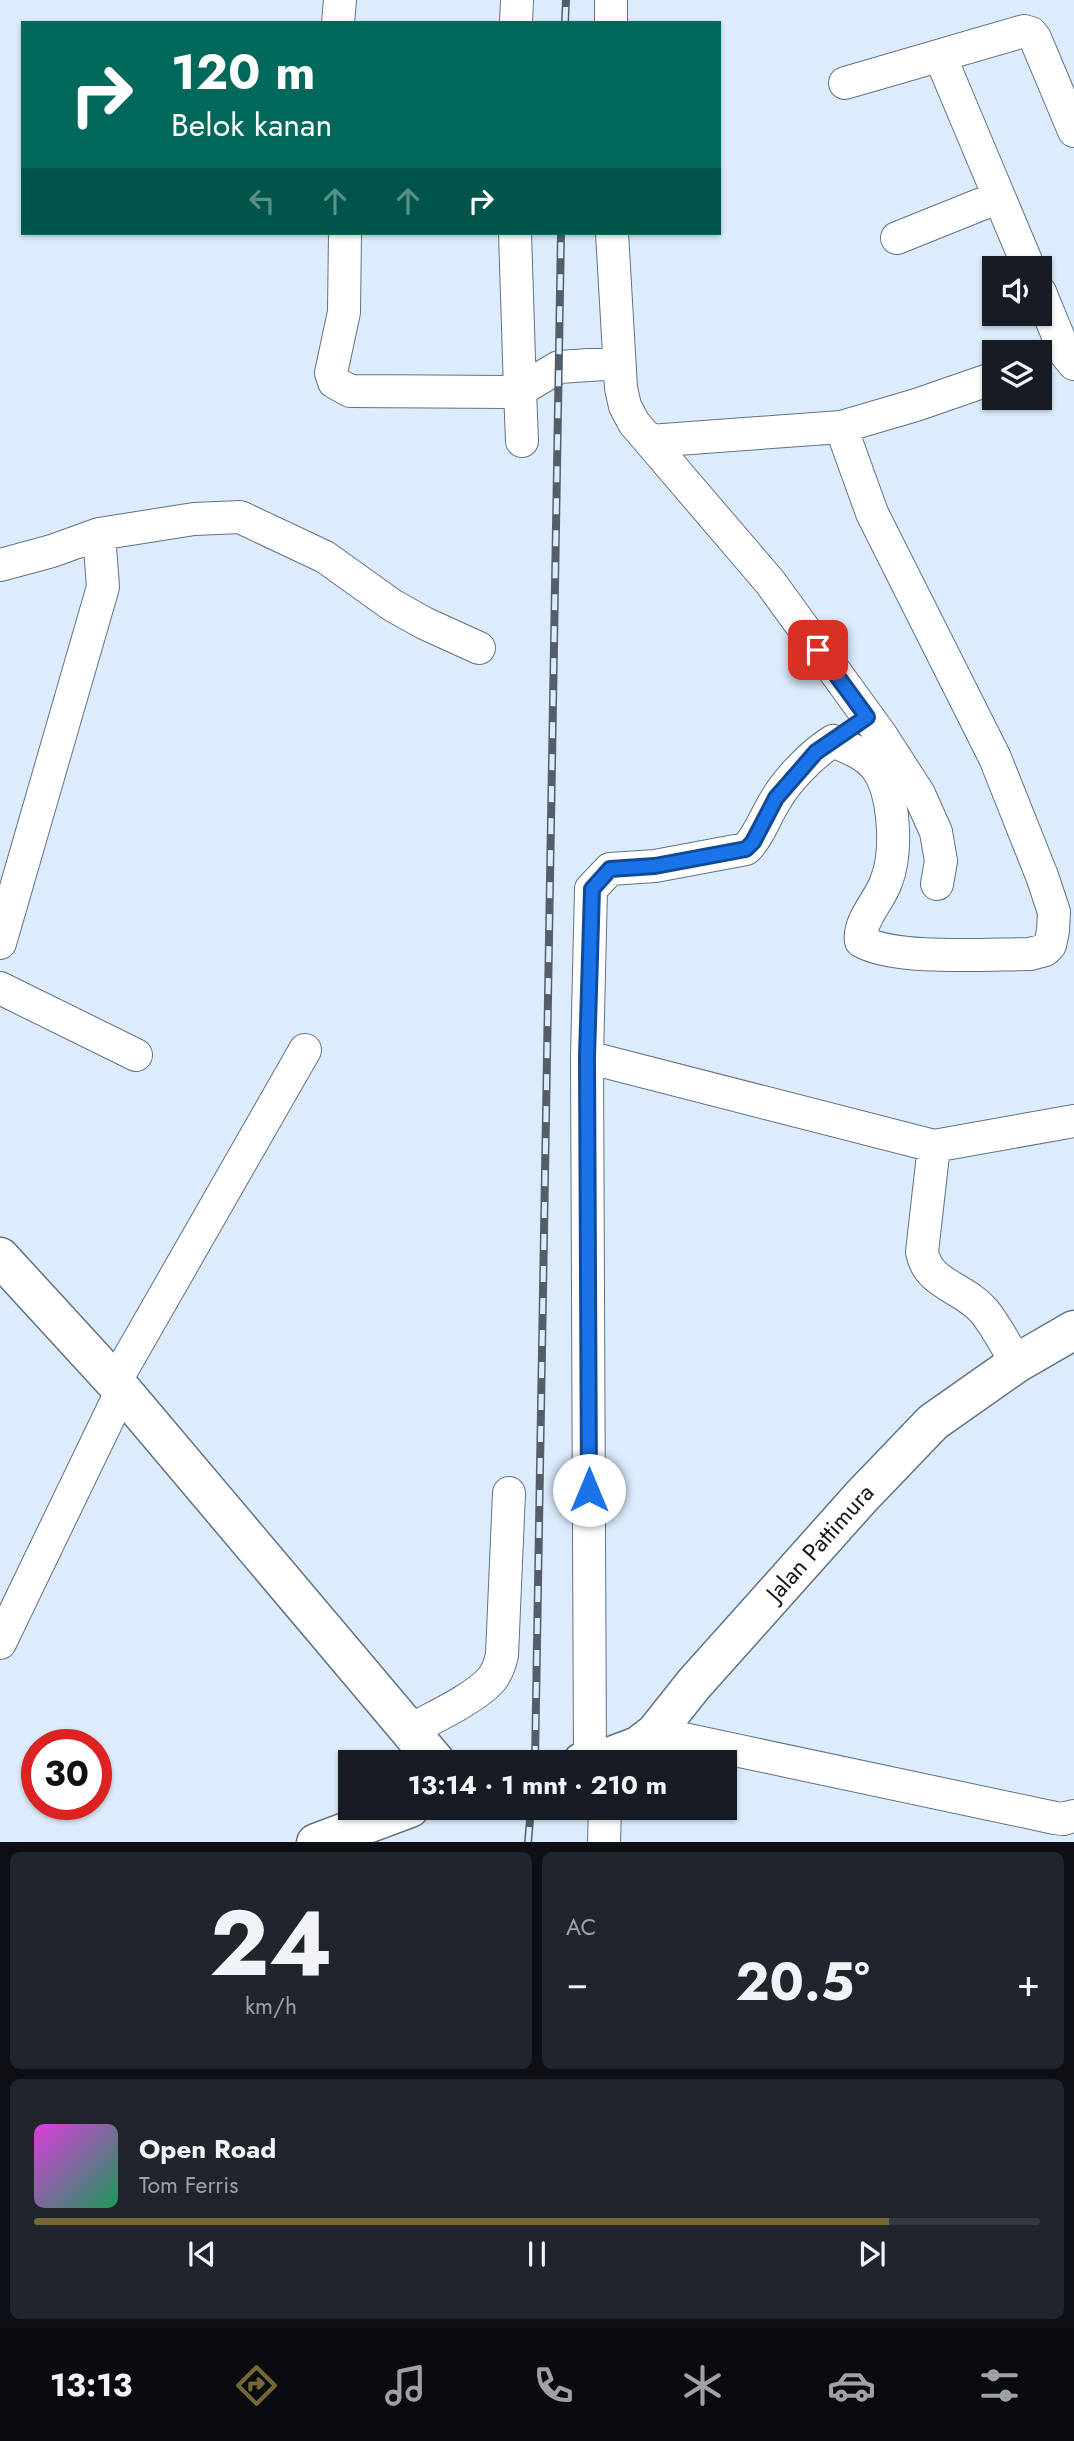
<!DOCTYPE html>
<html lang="id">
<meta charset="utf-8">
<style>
:root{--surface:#171b24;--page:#20242c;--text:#f1f3f6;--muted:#9ea1a6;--line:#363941;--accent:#756835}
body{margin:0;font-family:Jost,sans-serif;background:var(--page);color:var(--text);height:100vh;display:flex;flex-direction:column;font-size:26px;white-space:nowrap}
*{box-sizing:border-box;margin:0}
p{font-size:23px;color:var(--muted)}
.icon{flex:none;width:38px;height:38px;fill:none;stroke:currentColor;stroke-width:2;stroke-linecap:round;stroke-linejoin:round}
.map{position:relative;height:1842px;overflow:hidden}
.drawer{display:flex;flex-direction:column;gap:10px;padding:10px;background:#0d0f14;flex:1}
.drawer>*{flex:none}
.hud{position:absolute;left:21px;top:21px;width:700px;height:214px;border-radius:0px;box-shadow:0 2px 5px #0004;background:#00695c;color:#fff;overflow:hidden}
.buttons{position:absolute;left:982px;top:256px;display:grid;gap:14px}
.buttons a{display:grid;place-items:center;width:70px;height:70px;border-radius:0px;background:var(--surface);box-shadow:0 2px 5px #0004;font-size:35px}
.speed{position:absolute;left:21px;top:1729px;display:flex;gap:14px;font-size:35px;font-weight:700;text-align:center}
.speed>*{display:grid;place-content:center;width:91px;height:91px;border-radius:50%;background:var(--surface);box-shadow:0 2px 5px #0004;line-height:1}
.speed .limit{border:10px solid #d22;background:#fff;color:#111}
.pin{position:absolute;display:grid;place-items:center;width:60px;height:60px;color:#fff;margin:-30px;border-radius:14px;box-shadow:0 4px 10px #0006}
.me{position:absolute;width:77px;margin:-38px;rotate:0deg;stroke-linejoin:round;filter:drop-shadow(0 0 5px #0008)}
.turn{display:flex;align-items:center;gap:24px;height:147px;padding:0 35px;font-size:32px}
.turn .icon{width:91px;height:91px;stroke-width:2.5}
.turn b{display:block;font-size:49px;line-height:60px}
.lanes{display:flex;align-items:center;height:66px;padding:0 35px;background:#0003;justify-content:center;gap:35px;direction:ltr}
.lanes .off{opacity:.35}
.big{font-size:52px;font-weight:700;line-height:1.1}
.drawer .tile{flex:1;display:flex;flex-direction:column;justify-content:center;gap:10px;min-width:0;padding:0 24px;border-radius:10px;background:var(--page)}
.drawer .dial{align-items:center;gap:0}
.dial b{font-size:91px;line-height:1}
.song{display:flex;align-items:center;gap:21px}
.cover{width:84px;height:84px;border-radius:10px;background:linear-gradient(135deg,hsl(300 70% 55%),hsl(150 70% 35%))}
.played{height:7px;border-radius:4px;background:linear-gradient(90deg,var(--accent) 85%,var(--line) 85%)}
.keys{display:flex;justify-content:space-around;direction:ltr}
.heat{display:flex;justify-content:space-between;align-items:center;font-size:38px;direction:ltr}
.drawer .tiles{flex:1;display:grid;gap:10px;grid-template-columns:1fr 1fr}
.tile:last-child{grid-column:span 2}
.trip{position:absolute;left:338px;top:1750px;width:399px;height:70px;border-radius:0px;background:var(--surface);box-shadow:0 2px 5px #0004;font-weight:700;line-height:70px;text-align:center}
.tab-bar{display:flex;height:112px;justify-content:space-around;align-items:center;background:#090b0e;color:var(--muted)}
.tab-bar .icon{width:49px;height:49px}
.tab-bar .current{color:var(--accent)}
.tab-bar b{font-size:32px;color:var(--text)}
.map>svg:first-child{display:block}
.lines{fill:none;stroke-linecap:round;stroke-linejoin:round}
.street-casing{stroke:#607283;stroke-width:34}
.secondary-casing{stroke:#607283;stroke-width:41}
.street{stroke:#fff;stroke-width:32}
.secondary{stroke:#fff;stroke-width:38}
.rail-casing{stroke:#545e69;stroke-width:8}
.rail{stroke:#dcecfd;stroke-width:5;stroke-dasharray:16;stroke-linecap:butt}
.route-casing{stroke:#114b97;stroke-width:18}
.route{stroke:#1a73e8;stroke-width:12}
.labels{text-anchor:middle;stroke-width:5;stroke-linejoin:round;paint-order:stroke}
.street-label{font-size:24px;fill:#11181f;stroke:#dcecfd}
</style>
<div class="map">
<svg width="1074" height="1843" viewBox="0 0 1074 1843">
<rect width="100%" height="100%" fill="#dcecfd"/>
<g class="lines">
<defs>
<path id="street" d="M338 23 340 0
M516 23 517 0
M611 23V0
M940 56 1029 268
M845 83 1024 31 1031 33 1035 38 1074 131
M345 233 344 312 331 373 334 382 350 391 511 392 520 390 522 441
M515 233 520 390 559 367 619 363
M612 233 621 388 625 406 634 423 770 582 881 735 919 794 936 832 941 861 937 884
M897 238 999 197
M1040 292 1065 353 1074 364
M650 441 841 427 916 405 994 378
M99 534 194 519 240 517 325 557 392 605 424 623 479 648
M0 565 52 551 99 534 103 587 0 943
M0 988 136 1055
M587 1057 934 1146 1074 1121
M934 1146 922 1252C928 1285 964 1287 984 1311 997 1327 1006 1346 1017 1363
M115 1382 305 1050
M0 1643 122 1390
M409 1731C432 1718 474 1699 491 1680 497 1673 500 1664 502 1655L509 1493
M655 1733 1055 1818 1063 1819 1074 1816
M590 1761 587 1057 591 889 610 869 655 866 746 849C759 836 765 817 775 801 787 780 812 754 833 741 848 748 864 753 875 766 895 791 898 852 886 882 880 900 858 921 861 941 895 961 988 954 1030 954L1045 950 1050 945 1053 931 1054 912 1042 876 995 758 872 513 841 427
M604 1843 605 1808"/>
<g id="secondary">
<path d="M0 1257 122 1390 436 1762"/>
<path id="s1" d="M582 1762 606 1758 638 1746 655 1733 694 1684 862 1496 933 1422 1017 1363 1074 1330"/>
<path d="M316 1843 410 1808"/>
</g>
</defs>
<use href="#street" class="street-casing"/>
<use href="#secondary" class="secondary-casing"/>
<use href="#street" class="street"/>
<use href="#secondary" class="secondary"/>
<defs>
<path id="rail" d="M565 23 566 0
M535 1762 561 233
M528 1843 531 1808"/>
</defs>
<use href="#rail" class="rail-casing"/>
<use href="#rail" class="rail"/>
</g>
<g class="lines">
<defs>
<path id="route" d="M589 1490 587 1057 592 889 610 869 655 866 746 849 753 842 776 798 816 752 867 717 818 650"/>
</defs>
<use href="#route" class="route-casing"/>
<use href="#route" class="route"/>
</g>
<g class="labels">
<g class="street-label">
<text dy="8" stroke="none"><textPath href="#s1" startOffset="332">Jalan Pattimura</textPath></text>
</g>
</g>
</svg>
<div class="buttons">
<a><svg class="icon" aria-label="sound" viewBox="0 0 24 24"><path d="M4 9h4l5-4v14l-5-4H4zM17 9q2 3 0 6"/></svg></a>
<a><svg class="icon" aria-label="layers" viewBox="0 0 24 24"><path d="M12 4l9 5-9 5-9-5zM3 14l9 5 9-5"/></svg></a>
</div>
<div class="speed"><div class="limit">30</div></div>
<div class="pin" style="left:818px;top:650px;background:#d93025"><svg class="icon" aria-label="arrive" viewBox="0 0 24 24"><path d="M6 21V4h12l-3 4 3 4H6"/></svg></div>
<svg class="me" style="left:589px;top:1490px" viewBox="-20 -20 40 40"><circle r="19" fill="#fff"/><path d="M0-13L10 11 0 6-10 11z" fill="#1a73e8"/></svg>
<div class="trip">13:14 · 1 mnt · 210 m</div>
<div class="hud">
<div class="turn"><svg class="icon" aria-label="right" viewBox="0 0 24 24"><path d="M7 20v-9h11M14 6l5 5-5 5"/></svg><div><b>120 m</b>Belok kanan</div></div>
<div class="lanes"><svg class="icon off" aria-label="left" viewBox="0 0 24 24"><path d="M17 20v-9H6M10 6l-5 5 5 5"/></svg><svg class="icon off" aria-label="ahead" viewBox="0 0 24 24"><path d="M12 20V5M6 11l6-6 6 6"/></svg><svg class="icon off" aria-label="ahead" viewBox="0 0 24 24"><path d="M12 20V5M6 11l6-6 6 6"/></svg><svg class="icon" aria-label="right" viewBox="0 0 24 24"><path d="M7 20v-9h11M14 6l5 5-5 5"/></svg></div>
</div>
</div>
<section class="drawer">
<div class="tiles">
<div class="tile dial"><b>24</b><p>km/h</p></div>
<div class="tile"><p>AC</p>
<div class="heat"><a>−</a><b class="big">20.5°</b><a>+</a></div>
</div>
<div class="tile">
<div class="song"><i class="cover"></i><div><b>Open Road</b><p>Tom Ferris</p></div></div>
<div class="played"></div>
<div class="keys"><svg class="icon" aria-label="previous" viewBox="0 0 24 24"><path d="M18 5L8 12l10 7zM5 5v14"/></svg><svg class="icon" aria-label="pause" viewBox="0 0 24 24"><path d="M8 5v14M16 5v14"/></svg><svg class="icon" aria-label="next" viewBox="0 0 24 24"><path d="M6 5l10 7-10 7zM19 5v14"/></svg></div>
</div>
</div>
</section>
<nav class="tab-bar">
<b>13:13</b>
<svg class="icon current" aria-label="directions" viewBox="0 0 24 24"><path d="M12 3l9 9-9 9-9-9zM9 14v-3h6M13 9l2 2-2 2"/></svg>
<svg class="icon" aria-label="music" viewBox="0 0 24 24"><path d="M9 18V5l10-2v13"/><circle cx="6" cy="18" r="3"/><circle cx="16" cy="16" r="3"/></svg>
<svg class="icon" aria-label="phone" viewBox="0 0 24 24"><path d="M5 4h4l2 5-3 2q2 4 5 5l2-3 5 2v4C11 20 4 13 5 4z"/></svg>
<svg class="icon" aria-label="climate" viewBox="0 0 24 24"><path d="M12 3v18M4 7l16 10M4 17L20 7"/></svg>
<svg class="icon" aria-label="car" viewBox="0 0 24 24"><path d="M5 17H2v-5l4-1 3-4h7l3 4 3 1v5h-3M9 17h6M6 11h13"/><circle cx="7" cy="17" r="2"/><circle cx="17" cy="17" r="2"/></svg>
<svg class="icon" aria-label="filters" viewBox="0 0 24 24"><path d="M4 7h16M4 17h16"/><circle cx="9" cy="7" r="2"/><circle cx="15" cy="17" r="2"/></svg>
</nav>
